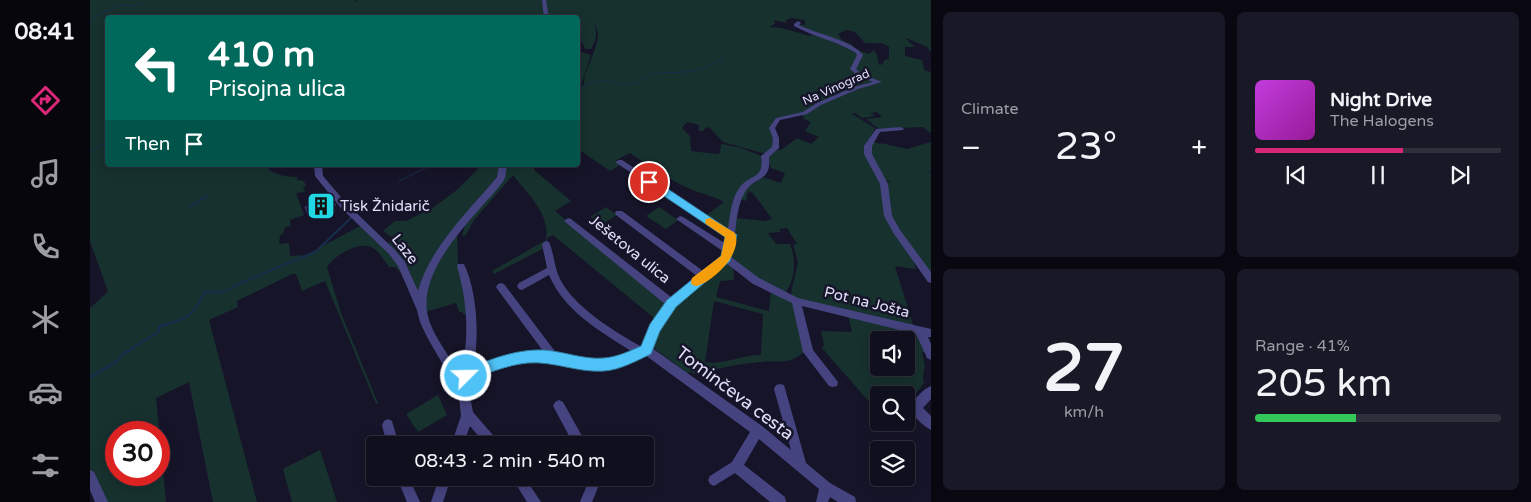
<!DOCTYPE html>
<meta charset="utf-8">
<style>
:root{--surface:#100f1e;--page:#191827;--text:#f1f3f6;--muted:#9c9ca4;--line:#302f3c;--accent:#db2777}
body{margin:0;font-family:"Varela Round",sans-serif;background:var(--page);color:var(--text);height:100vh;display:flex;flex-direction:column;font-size:19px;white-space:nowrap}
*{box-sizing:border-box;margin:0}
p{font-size:16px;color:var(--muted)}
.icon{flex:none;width:28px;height:28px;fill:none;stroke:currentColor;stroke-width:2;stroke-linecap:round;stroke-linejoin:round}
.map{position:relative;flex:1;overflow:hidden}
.details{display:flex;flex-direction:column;gap:12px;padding:12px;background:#090810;width:600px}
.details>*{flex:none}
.guide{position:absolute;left:15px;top:15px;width:475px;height:152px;border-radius:5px;box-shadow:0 2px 12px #0003,0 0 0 1px var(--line);background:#00695c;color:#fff;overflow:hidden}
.fabs{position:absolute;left:780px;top:331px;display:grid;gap:10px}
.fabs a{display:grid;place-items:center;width:45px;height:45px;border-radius:5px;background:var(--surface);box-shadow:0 2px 12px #0003,0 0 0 1px var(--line);font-size:25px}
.speed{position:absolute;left:15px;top:421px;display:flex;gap:10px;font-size:25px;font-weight:700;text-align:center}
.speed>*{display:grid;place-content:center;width:65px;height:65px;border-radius:50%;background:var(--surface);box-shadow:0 2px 12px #0003,0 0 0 1px var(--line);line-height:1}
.speed .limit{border:8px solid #d22;background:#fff;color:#111}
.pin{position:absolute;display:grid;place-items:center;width:42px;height:42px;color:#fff;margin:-21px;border:2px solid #fff;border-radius:50%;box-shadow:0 1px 5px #0007}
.me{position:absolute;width:55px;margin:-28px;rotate:67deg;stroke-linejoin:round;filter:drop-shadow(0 0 4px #0008)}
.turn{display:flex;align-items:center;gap:18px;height:105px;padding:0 20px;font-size:22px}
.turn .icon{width:65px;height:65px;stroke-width:2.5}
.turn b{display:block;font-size:35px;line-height:42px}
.then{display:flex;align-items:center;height:48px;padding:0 20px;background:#0003;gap:10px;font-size:19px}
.big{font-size:38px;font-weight:600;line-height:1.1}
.details .card{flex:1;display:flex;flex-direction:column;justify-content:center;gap:8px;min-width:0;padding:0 18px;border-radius:8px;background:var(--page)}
.details .dial{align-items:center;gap:0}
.dial b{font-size:65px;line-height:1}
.song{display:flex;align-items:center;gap:15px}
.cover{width:60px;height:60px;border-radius:8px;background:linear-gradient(135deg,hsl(290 70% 55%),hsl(300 70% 35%))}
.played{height:5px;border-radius:2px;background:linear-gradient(90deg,var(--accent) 60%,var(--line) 60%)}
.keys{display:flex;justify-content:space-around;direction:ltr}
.heat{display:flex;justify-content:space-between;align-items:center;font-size:28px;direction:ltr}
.charge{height:8px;border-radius:4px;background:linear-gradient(90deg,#34c759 41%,var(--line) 0)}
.details .tiles{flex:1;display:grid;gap:12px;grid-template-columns:repeat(2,1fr)}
.trip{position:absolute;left:276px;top:436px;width:288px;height:50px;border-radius:5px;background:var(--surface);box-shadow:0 2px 12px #0003,0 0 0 1px var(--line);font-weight:600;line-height:50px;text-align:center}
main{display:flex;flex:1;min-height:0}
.tabs{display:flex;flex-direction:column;width:90px;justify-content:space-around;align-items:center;background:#06060c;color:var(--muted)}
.tabs .icon{width:35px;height:35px}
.tabs .active{color:var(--accent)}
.tabs b{font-size:22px;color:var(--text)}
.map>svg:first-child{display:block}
.green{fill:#17312f;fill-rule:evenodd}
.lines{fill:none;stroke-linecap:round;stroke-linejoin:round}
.stream-far2{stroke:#182e4d;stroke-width:1}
.stream-far1{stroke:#182e4d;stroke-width:2}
.stream{stroke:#182e4d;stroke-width:2.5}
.building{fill:#282247;stroke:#403770}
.minor{fill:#454481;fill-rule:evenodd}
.route{fill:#4fc3f7;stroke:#337fa1}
.slow{fill:#f59e0b}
.labels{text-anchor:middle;stroke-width:5;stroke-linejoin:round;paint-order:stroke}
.far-street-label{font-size:12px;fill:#e1defb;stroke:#161428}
.poi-label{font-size:15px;fill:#e1defb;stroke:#161428;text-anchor:start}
.street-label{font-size:15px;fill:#e1defb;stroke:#161428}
.near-street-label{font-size:18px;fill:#e1defb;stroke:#161428}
</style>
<main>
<nav class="tabs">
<b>08:41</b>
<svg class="icon active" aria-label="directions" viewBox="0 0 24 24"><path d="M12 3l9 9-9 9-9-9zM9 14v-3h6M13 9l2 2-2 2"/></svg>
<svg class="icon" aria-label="music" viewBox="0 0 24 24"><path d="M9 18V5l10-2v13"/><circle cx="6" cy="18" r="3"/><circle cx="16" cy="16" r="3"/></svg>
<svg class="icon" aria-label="phone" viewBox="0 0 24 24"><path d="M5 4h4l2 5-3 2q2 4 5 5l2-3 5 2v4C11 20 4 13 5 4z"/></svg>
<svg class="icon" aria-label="climate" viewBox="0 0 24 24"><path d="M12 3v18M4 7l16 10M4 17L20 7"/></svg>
<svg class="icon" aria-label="car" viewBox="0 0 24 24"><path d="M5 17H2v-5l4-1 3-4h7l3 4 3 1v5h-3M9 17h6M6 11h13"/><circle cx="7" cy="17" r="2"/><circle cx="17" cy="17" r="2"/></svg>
<svg class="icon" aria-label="filters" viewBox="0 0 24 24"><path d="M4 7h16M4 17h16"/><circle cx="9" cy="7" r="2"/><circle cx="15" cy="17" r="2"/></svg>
</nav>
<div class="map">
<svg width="841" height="502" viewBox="0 0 841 502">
<rect width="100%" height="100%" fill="#161428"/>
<path class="green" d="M0 0H265L264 2 267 0H452L455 17 18 18V165H178L179 170 193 176 207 177V180L214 181 216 186 213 188 215 192 206 193 214 215 200 220V226L195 227 193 234 190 235 189 244 199 243 200 256 216 255 270 226C282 237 310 257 311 273L305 267H299C294 261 289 250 281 247 268 241 244 256 237 267L251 313 288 403 286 404 235 281 212 291 206 274H202L147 301 148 307 119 320 167 502H123L99 382 66 398 76 502H17L10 485 0 469V308L18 292 0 241ZM26 432H69V475H26Z
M455 0H841V52L837 47 814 37 825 47H815V56L832 60 834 70 841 72V133L833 127 789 129 776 119 792 117 787 112 781 113 785 116 772 118 765 113 762 114 785 128 777 146 776 153 792 183 794 203 798 202 795 184 801 181C799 181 796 181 794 180 783 174 776 152 783 142L791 144V143L817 149 841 142V172H839L841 174V277L828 259 824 262 826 269 805 266 824 328 703 298 701 293 708 262 703 245 707 244 697 228 689 229 691 232 678 233 686 244H700C706 258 706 280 695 293 675 291 654 271 640 258L639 251 646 218 674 221 682 219 663 193 658 191 656 201 650 199 654 190 672 177 691 183 695 173 681 168 678 157 687 150H691L707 138 721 144 729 137 715 131 721 122 712 118 715 117 709 114 686 118 680 128 684 138 683 147 676 154 633 142 620 128 616 127 613 131H609V125L597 122 592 128 600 136 601 151 627 154 630 153 631 144H633L651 148 674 157 676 166 673 171 650 190 640 232 614 217 634 202C627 197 608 193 598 188 577 178 559 166 540 153L525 161 530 165 520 171 488 149V91L492 90 489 89 490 87 494 84C493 69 517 37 504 24 508 32 506 41 501 49H495L492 42 488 41V18L459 17ZM701 18 715 20V25H707L724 34 720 36 692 28 679 27 685 24 684 20 696 23V20ZM757 30 765 32 775 43H792L799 47V59L794 60 793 64 789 65 787 55 784 50 779 54 765 49 771 55 764 66 769 75 762 67 768 53 748 42 761 47 763 45 752 40 748 34Z
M488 51 501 55 492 83 488 88Z
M380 165H411L408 175 367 232 368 264 377 314 374 315 372 312H369L366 303 335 312 318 268 298 243 303 238 293 231 305 221H316L344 207 368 189 388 169Z
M415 165H445L444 170 481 201 465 211 577 302 567 319 564 318 463 235 457 238 458 246 404 274 402 271 456 240C460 213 439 196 423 175L384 220 375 236H372L375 225 391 205Z
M516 207 527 215 511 225 500 217Z
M569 207 588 220 576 229 556 216Z
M636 262 643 266 644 280 630 281 626 297 679 311 681 291 703 303 715 351C698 366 689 360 670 362 648 364 625 369 603 374L601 372 597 373 565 349C552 322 618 277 636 262ZM624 301 673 314 671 355C656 354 627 366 615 362Z
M758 315 824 331 830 336 838 352H832L835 366 833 377 834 383 824 396 823 403 816 400V395H789V416L781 404 732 348 734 345 731 331 762 332ZM789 340H816V368H789Z
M348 395 357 415 328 432 316 414Z
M230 450 247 502H202L193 469Z"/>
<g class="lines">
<path class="stream-far2" d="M0 22 12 12 19 11 30 5 42 6 54 2
M490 88C495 86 500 83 505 82 532 78 537 96 562 72 590 73 609 74 633 58
M0 152 18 141
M309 181 341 165"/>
<path class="stream-far1" d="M101 206 117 196
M71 326C84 322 98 320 106 307 111 301 111 296 117 291 128 294 137 292 146 285L225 252 261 218"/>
<path class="stream" d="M0 377 26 362 33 354 68 332 69 327 77 324"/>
</g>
<path class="building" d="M241 199 246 205 218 214 215 207Z"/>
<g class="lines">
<path class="minor" d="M452 0H456L459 18H454Z
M708 21 711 23 709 25C726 34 762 40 773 55L766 69 772 74 792 82 768 89 731 105 717 114 690 120 685 128 689 138V148L679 157C682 182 664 176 655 192 644 211 647 236 641 257L669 278 708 298 841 329V337H838L841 344V360L837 358 826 334 712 306 723 350 748 382 747 386 743 387 739 386 713 352 702 303 663 284 636 263 584 306 569 330 562 348 672 426 701 450 684 389 686 385 690 384 694 385 716 463 740 483 765 497 766 502H748L740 497 738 502H726L729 489 669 439 654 465 695 497 696 502H680L645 473 624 486 620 484 618 480 620 476 642 462 660 432 555 355 527 366 507 370 453 361 434 362 405 369 374 381 380 397 383 412 408 441 410 445H396L380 426 373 445H361L371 416 369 397 364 384 337 337 330 322 327 310 308 266 299 254 250 207 225 176 224 165H232L233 176 256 203 305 250 315 262 328 291C340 247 378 212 407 177L409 165H417C416 170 416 176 414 180 408 189 399 198 392 206 366 236 324 281 340 323 347 341 360 357 370 373L371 372C380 335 377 302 367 266L368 264H374C387 291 390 338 383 367L424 354 453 351 408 290 406 287 408 284 411 283 414 284 467 354C495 359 513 363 541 351 510 331 474 311 459 275L432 290 429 289 427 286 429 283 457 268 452 244 456 241 459 242C464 253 464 267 470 279 484 307 525 332 552 347L561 325 575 304 474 221 478 218 481 219 581 297 607 276 526 215 525 213 526 211H532L613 271 632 256 634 252 586 219 590 216 593 217 636 244 637 237 525 162 529 160H532L638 229C640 216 641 201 648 190 658 173 675 181 671 156L682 147 683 138 679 128 686 118 713 112 727 103 764 87 783 82 768 76 760 69 767 55 766 53C747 41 724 37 704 26V24Z
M811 127 814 129 813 130 790 132 782 146V154L798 184 802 216 810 230 841 272V283L838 282 804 234 794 216 790 184 774 154V146L786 129Z
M841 386V399L833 408 841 416V430C833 426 823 416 819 408 823 400 833 389 841 386Z
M469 400 473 402 497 445H484L463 406 465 402Z
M298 419 302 421 309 445H297L292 425 294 421Z
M0 470 4 472 18 502H5L0 490Z
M307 478H319L330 502H317Z
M349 478H361L353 502H341Z
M422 478H435L451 502H437Z
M496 478H508L509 485 502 502H490L497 485Z"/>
</g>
<path class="route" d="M556 179H563L647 235 640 261 586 307 570 331 561 354C546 361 530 370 514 371 488 373 464 361 438 363 416 365 396 374 376 382L371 380 369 376 371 371C397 361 424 349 453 350 473 351 494 360 514 358 527 357 540 351 551 346L560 324 577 300 631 256 635 237 556 184Z"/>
<path class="slow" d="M620 218 645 233C653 253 624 281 607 286L602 285 601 282 602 278 631 256 635 237 616 224 615 222 616 219Z"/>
<defs>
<symbol id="building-square" viewBox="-11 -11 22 22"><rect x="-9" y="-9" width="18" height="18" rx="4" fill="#22d7e4" stroke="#161428"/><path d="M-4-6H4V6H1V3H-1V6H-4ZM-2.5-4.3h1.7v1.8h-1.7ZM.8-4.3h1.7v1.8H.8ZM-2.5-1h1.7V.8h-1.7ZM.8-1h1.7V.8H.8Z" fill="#111"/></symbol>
</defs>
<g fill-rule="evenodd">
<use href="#building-square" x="215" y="190" width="32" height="32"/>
</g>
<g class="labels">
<g class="far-street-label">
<text transform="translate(746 87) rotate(-24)" y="4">Na Vinograd</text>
</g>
<g class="poi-label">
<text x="250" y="211">Tisk Žnidarič</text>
</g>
<g class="street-label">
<text transform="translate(315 249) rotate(52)" y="5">Laze</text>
<text transform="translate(540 249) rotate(39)" y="5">Ješetova ulica</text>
<text transform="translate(777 302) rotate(14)" y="5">Pot na Jošta</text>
</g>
<g class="near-street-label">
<text transform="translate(645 393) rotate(37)" y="6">Tominčeva cesta</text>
</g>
</g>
</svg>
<div class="fabs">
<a><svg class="icon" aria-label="sound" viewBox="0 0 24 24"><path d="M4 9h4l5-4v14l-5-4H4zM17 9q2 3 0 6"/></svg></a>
<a><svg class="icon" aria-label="search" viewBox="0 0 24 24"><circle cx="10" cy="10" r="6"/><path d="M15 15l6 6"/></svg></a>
<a><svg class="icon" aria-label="layers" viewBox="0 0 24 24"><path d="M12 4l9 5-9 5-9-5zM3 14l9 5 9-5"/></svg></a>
</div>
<div class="speed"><div class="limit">30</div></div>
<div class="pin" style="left:559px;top:182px;background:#d93025"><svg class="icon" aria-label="arrive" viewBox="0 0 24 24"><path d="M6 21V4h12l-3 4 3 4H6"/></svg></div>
<svg class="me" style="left:376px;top:376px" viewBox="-20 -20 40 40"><circle r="17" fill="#4fc3f7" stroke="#fff" stroke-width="3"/><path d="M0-11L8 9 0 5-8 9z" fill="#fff"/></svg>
<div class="trip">08:43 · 2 min · 540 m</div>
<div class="guide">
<div class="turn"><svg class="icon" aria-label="left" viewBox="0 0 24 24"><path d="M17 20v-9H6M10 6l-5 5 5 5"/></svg><div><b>410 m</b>Prisojna ulica</div></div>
<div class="then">Then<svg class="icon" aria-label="arrive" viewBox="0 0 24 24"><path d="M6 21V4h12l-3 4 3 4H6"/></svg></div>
</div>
</div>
<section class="details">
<div class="tiles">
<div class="card"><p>Climate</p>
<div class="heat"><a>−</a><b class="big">23°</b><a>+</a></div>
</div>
<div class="card">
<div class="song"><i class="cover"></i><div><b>Night Drive</b><p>The Halogens</p></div></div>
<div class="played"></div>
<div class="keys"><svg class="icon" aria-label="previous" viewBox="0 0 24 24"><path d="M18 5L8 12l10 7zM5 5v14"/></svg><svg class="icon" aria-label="pause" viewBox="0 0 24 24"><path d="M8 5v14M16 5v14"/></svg><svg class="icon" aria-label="next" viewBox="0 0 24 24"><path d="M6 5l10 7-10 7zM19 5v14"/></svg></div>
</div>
<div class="card dial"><b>27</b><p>km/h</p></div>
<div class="card"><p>Range · 41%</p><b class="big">205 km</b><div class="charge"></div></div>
</div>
</section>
</main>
